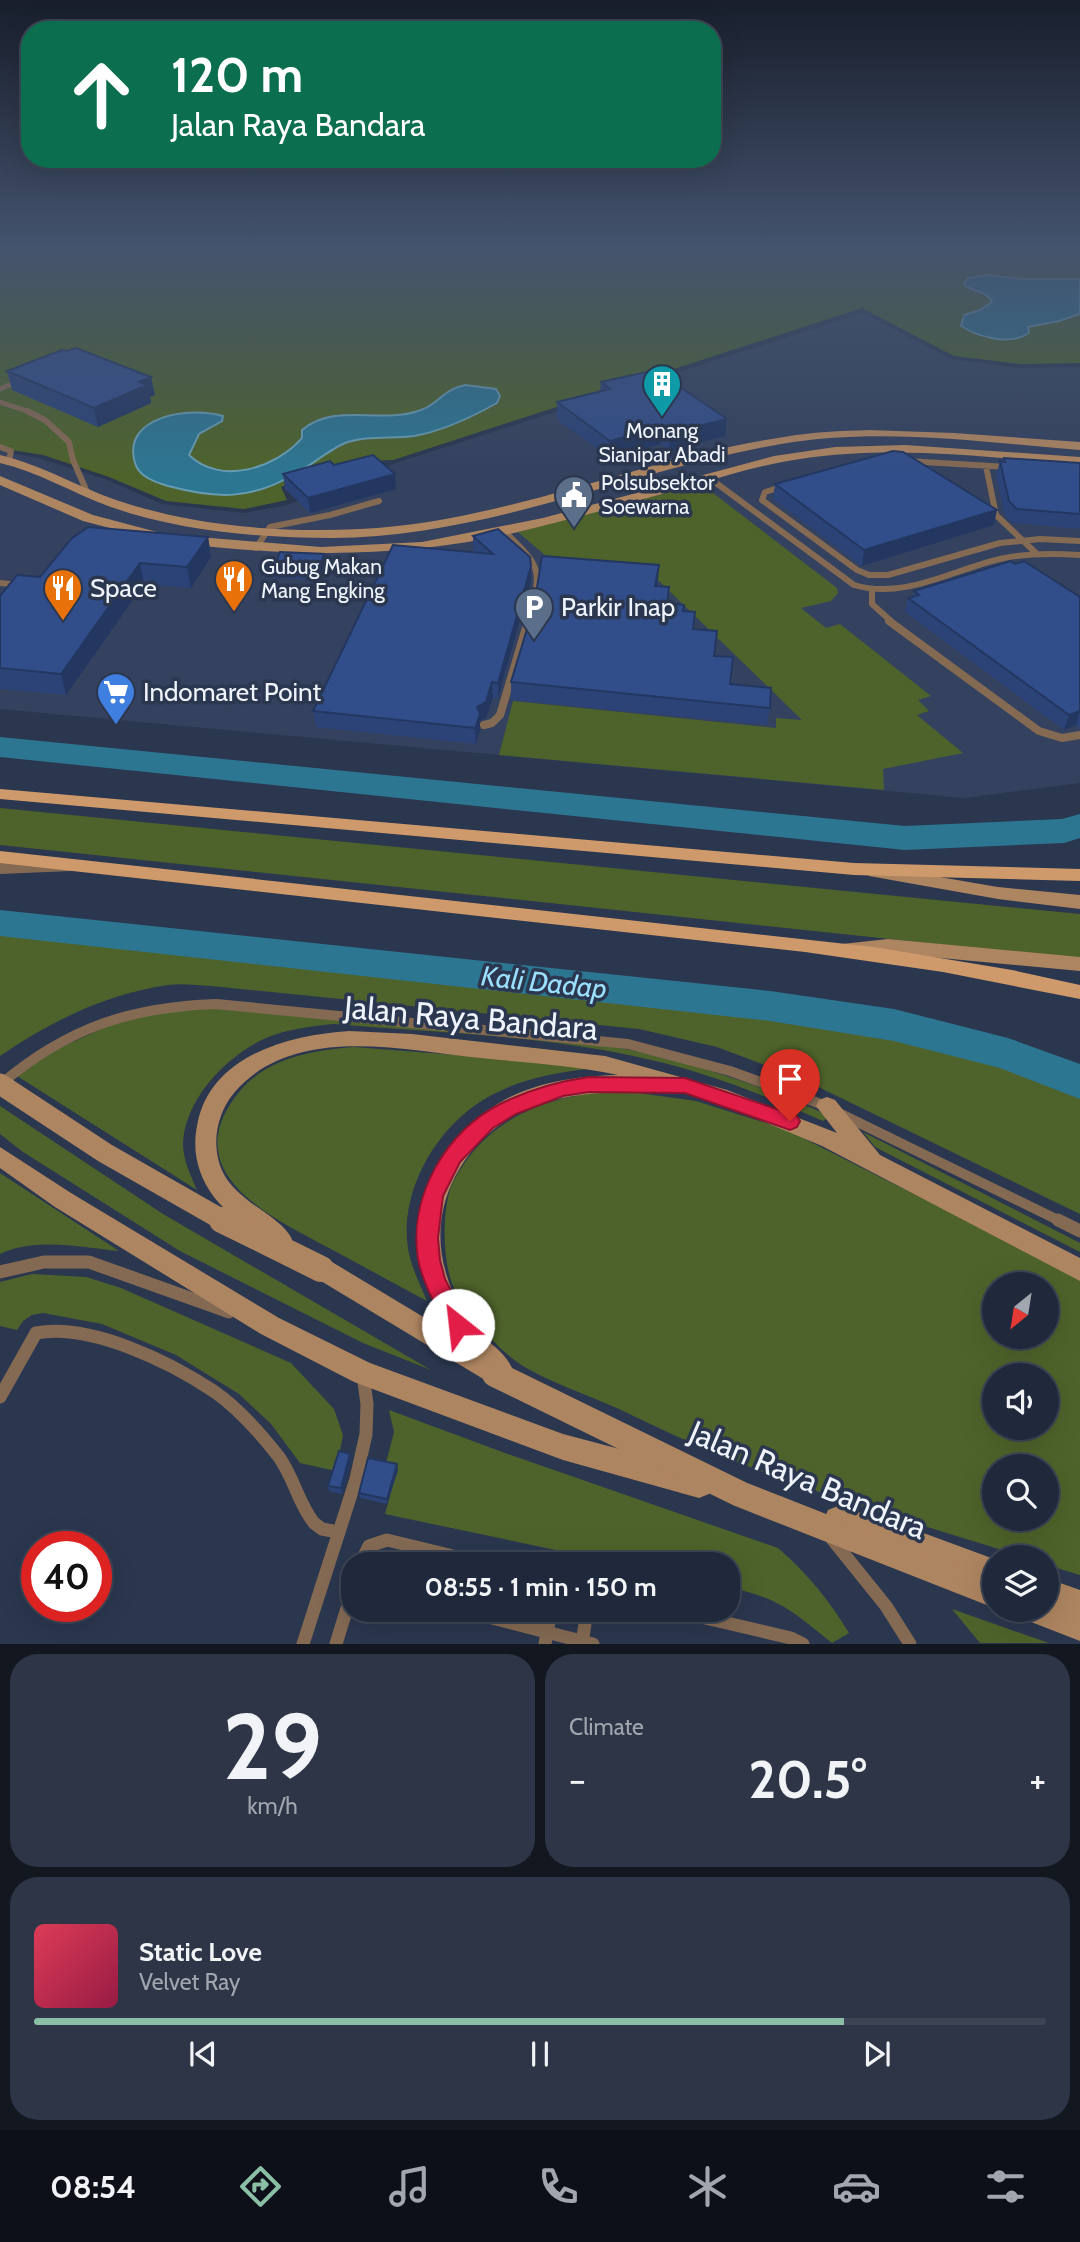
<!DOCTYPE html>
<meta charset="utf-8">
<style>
:root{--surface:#20293b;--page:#2d3546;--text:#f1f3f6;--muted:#a2a6af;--line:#3d4555;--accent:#8abfa5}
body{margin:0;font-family:Cabin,sans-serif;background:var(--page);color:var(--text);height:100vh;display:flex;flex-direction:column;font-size:26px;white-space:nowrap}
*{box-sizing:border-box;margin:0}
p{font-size:23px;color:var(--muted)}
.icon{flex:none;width:38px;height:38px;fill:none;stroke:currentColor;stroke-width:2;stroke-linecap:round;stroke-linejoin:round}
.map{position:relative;height:1644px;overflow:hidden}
.sheet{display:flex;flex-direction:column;gap:10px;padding:10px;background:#121720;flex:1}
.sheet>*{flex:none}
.top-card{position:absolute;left:21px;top:21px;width:700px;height:147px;border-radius:28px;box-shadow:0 7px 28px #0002,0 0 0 2px var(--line);background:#0b6e4f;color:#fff;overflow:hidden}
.needle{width:46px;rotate:210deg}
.tools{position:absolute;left:982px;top:1272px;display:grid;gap:14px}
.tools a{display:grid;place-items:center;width:77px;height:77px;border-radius:50%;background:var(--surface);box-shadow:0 7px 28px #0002,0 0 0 2px var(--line);font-size:35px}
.speed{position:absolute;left:21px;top:1531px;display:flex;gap:14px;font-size:35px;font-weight:700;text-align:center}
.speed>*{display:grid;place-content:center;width:91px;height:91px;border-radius:50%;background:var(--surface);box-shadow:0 7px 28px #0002,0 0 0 2px var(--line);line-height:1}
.speed .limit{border:10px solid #d22;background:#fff;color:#111}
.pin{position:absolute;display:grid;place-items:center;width:60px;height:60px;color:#fff;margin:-72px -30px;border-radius:50% 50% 50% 0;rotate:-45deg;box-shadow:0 0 7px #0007}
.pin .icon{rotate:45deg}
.me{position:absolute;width:77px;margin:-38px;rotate:331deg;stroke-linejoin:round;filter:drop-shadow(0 0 5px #0008)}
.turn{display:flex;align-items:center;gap:24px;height:147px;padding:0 35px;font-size:32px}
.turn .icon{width:91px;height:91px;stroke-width:2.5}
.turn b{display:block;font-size:49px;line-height:60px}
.big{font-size:52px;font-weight:700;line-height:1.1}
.sheet .card{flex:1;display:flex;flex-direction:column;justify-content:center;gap:10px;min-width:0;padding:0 24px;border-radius:28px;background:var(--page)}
.sheet .dial{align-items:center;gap:0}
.dial b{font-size:91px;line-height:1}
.song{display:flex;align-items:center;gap:21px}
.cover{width:84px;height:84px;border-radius:10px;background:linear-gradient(135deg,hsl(350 70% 55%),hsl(340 70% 35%))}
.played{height:7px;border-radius:4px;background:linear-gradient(90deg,var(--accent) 80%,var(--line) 80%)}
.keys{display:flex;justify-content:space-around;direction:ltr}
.heat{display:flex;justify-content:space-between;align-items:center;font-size:38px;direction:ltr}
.sheet .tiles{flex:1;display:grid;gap:10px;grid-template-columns:1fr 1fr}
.card:last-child{grid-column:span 2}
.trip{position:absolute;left:341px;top:1552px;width:399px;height:70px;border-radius:28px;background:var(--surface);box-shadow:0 7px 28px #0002,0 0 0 2px var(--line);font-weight:700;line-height:70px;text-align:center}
.tab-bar{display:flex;height:112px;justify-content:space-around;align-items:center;background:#0d1018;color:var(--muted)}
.tab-bar .icon{width:49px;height:49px}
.tab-bar .on{color:var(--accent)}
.tab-bar b{font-size:32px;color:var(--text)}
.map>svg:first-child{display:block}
.built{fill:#34425f}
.green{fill:#4e632b;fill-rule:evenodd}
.water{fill:#2d7692;stroke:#679cb2;stroke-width:2}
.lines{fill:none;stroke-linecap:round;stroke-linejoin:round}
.river{fill:#2d7692;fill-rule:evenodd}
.lane-far4{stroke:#846a53;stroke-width:5}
.lane-far3{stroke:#846a53;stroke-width:6}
.lane-far2{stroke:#846a53;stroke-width:8}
.lane-far1{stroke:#846a53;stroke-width:10}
.lane{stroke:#846a53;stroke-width:13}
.street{fill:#846a53;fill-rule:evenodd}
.secondary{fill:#ae8561;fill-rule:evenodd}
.primary{fill:#cf9a6b;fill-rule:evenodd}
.secondary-bridge-far1{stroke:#ae8561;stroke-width:21}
.secondary-bridge{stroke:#ae8561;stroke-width:26}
.wall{fill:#2b4377}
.shaded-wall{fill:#233761}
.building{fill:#324e8a;stroke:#233761;stroke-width:2}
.route{fill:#e11d48;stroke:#92132f;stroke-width:2}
.labels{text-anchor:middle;stroke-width:7;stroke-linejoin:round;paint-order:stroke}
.far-poi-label{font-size:21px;fill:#eef3fc;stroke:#2b374f;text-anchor:start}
.poi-label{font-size:26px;fill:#eef3fc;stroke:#2b374f;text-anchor:start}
.water-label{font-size:28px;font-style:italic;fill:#9be0fe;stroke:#2b374f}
.near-street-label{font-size:32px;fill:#eef3fc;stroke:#2b374f}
</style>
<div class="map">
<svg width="1080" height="1644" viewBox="0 0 1080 1644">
<rect width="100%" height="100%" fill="#2b374f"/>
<path class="built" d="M863 313 951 359 1020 368 1080 367V783L964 798 0 709V451L38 458 105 479 162 504 244 513 287 505 396 463Z"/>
<path class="green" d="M0 245H1080V363L1020 364 954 356 862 308 393 460C352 461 319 472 281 487L287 500 244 509 166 501 109 477 43 455 0 448Z
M689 487 713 493 837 588 838 593 831 601 801 608 826 628 840 624 931 696 918 700 929 711 917 715 963 753 883 769 884 790 499 755 513 701 776 728V718L802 720 659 581 550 572 553 562 518 532Z
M0 808 1080 914V959L0 845Z
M0 927 771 1010 892 1029 1006 1059 1080 1088V1214L804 1080 717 1047 639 1029 211 986C197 985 182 983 168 985 106 994 51 1021 0 1056Z
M216 1007 595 1043C678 1058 754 1082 830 1116L823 1121C766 1096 709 1073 647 1059 545 1035 439 1033 334 1024 312 1026 287 1029 266 1038 227 1055 184 1100 183 1144 183 1160 191 1176 197 1190L17 1076 51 1052 134 1014Z
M354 1047 559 1063 591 1068C559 1073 527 1077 498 1092 444 1117 403 1180 407 1240 408 1261 419 1282 427 1301 394 1283 362 1266 329 1248 275 1219 180 1176 233 1100 261 1059 307 1051 354 1047Z
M617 1090 696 1101 785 1129 1080 1278V1575L1047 1565 1046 1558 1024 1557C922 1525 817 1495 717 1454 685 1441 653 1425 621 1410 591 1396 546 1381 520 1364 497 1349 466 1312 454 1288 442 1263 441 1204 454 1180 489 1116 548 1096 617 1090ZM994 1284H1046V1337H994ZM994 1376H1046V1428H994ZM994 1466H1046V1519H994Z
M0 1106 163 1214 431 1370 363 1343 180 1251 23 1152 0 1134Z
M863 1132 1080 1243V1252L875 1147Z
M0 1173 119 1251C81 1247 36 1237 0 1254Z
M32 1274 86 1277 121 1288 291 1363 334 1409 343 1435 336 1471 300 1463 271 1424 239 1394 176 1355 102 1324 43 1313 32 1315 23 1321 17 1330 0 1326V1282Z
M389 1410 505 1453 778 1548C807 1573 829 1600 849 1633L832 1643C792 1611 779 1598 728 1587V1564H622L385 1514 397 1470 385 1467 394 1432Z
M952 1609 1049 1643H980Z"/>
<path class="water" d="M988 275 1023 279H1080V314L1059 321 1028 327 1029 333C1010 346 978 337 961 326L964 315 980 310 992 302C986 289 969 293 964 283L969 278Z
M465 385 496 389 500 396 497 403C472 417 443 431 414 436 391 439 367 435 345 443 327 451 312 465 295 474 251 500 217 499 168 486 155 482 139 477 135 463 121 416 190 406 223 416L222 421 199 434 189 455C221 486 276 468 302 438V430C336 402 379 424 418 411 439 405 440 391 465 385Z"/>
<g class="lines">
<path class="river" d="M0 737 905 826 1062 819 1080 814V838L1064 843 905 850 0 757Z
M0 910 770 991 894 1009 1008 1038 1080 1064V1099L1000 1068 894 1041 770 1021 0 936Z"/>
<path class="lane-far4" d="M0 389 21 380
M0 402 30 412"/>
<path class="lane-far3" d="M27 411 45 420 69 442 73 460 87 492
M0 447 11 451 9 461
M907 461 1008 467
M986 466 996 515 1037 554
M708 477 854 585C904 600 952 570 1000 559 1026 553 1053 553 1080 555
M785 486 765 492 762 500 857 570 869 575H888L1000 543 1040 539 1080 541
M504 531C544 569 542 571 527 622
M256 548 270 527 330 515 379 501
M0 583 20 585
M872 591V604L892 622"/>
<path class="lane-far2" d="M889 621 1039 731 1062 738 1080 735
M484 725 492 723 500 715 528 621"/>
<path class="lane-far1" d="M1 1084C67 1028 130 1007 216 1004L628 1044 730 1071 829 1107
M841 1114 1062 1222"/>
<path class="lane" d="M1058 1220 1080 1231
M0 1272 44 1262H89L229 1312
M0 1397 36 1333C91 1323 170 1362 215 1392 239 1409 261 1434 279 1457 294 1478 298 1503 314 1523L322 1529 338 1532
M832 1539 886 1606 910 1644
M360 1564 369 1546 387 1540 486 1564
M461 1610 593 1644
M671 1610 791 1638 803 1644
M303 1644 356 1479 366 1434 367 1404 363 1375
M336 1644 354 1585
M545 1644 551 1610
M582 1644 587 1610"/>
<path class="street" d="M65 861 71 863 74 867 71 871 0 874V862Z"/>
<path class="secondary" d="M869 430 954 433 1080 442V450C982 442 879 427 781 444 630 470 488 537 332 538 258 538 178 531 108 506 71 492 38 472 0 463V455C42 465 78 487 119 501 194 526 281 533 360 529 507 522 640 458 784 437 812 432 840 431 869 430Z
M905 445 1080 457V465C987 457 893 445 800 459 766 464 734 473 702 483 641 500 580 517 518 532 407 558 299 557 186 544L179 540 186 536 321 547 422 542 543 518 774 456 835 447Z
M0 476 93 515 157 532 159 535 152 539 83 521 0 485Z
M875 866 998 887 1080 895V909L998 899 869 876 866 872 869 868Z
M888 939 1080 957V971L888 953 849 956 842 954 839 949 842 944Z
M349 1031 412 1034 605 1056 727 1090 837 1133 816 1106 819 1100 827 1097 835 1100 880 1155 1080 1258V1281L822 1146 740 1112 662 1086 660 1090 652 1092C616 1092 580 1092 546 1102 474 1123 423 1198 446 1273 452 1294 464 1317 479 1333 491 1344 505 1353 512 1368L504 1383 495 1386 306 1272 302 1264 306 1256 314 1253 322 1256 450 1333C396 1250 411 1155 499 1103 534 1082 578 1076 618 1075 573 1065 527 1063 481 1058 402 1050 293 1023 234 1093 219 1111 213 1136 218 1158 227 1201 278 1211 292 1239L288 1246 280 1249 272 1246C252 1231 230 1217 214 1197 198 1176 192 1152 197 1126 209 1056 288 1035 349 1031Z
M0 1147 71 1193 279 1318 370 1363 563 1434 699 1470 709 1474 713 1484 709 1494 699 1498 563 1460 354 1382 261 1334 55 1207 0 1168Z
M838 1506 910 1528 994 1559V1587L828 1530 824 1520 828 1510Z
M1046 1578 1080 1590V1641L1026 1620 1022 1610H1046Z"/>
<path class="primary" d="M0 789 854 863 1080 869V881L854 875 0 799Z
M0 851 874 947 1012 970 1080 985V999L943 972 805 952 0 863Z"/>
<path class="secondary-bridge-far1" d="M0 1084 105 1153 226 1222"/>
<path class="secondary-bridge" d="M222 1220 321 1269
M495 1374 740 1494 994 1594"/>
</g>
<path class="wall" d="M7 371 155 395 150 397 151 403 98 427 12 390Z
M601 382 727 419 725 436 669 451 661 444 610 458 557 420V402L600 392Z
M1004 458 1080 463V529L1013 523 1005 516 996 476 1000 461 1004 462Z
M334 465 396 489 310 513 285 489 283 474Z
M775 484 994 525 862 566 773 499Z
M473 536 531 566V581L498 698H493L486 718 480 721V730L476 744 316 727 313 711 475 552 473 550Z
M208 537 211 557 191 588 144 584 66 695 0 689V596L40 577Z
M324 554 326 565 320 580 275 578 274 568Z
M658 582 657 586 668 603 684 611 694 629 715 656 730 684 770 708 767 725 511 700V682Z
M914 591 1080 597V727L1079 728 1076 725 1064 730 905 612 908 598 913 596Z
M350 1454 351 1459 342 1494 329 1491 328 1486Z
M398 1470 387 1504 360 1498 359 1493Z"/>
<path class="shaded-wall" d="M151 377 155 395 150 397 151 403 98 427 94 408 139 382Z
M727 419 725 436 669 451 670 433Z
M662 427 661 444 610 458V441Z
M395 474 396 489 310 513 308 498Z
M997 510 994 525 862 566 864 550Z
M208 537 211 557 191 588 187 567Z
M324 554 326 565 320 580 319 570Z
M140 563 144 584 66 695 61 674Z
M659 565 658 582 654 603 655 586Z
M531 566V581L498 698V683Z
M492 682 493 698 486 718 480 721V730L476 744 475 728 477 707Z
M1080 711 1076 725 1064 730 1069 715Z
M350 1454 351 1459 342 1494 341 1488Z
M397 1464 398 1470 387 1504V1499Z"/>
<path class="building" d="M76 348 151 377 139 382 147 385 94 408 7 371 62 350 67 351Z
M655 370 727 419 670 433 662 427 610 441 557 402 610 389 601 382Z
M893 451 903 452 997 510 864 550 775 484Z
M373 455 395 474 308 498 283 474 330 461 334 465Z
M1004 458 1080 463V514L1017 509 1009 501 1000 461 1005 462Z
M88 527 208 537 187 567 140 563 61 674 0 668V596L17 575 40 577 71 539Z
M498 529 530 557 531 566 498 683 492 682 486 702 477 707 480 714 475 728 313 711 393 545 493 554 473 536Z
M280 552 324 554 319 570 274 568Z
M542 556 659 565 655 586 669 587 667 603 684 605 683 611 695 612 693 629 717 631 714 656 733 657 730 684 771 688 770 708 511 682 534 606Z
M1011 561 1015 564 1024 561 1080 597V711L1069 715 908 598 919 595 914 591Z
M339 1451 350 1454 341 1488 328 1486Z
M368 1458 397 1464 387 1499 359 1493Z"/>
<linearGradient id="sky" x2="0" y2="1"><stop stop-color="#181e2b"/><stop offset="0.52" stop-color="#44536e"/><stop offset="1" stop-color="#44536e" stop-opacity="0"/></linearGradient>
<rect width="1080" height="475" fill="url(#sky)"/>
<path class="route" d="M589 1077 685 1078 797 1116 800 1121 797 1127 790 1130 685 1093 589 1092 563 1096 516 1114 493 1128 460 1162 443 1196 438 1238 440 1260 445 1279 469 1325 466 1333 458 1336 450 1333C438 1309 423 1285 418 1259 408 1197 446 1130 502 1103 529 1090 560 1081 589 1077Z"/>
<defs>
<symbol id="building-pin" viewBox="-11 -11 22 30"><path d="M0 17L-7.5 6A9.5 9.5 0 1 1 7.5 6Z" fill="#0f9aa8" stroke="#2b374f"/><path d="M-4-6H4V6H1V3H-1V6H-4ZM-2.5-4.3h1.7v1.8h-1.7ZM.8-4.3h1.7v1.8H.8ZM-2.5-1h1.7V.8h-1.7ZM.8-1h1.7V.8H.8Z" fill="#fff"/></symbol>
<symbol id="civic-pin" viewBox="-11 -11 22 30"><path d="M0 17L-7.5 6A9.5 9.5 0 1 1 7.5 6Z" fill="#5c6f8a" stroke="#2b374f"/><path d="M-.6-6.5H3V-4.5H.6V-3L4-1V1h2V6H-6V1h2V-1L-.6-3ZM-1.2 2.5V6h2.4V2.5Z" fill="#fff"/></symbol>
<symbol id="restaurant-pin" viewBox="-11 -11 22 30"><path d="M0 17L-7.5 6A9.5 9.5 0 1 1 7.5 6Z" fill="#e8710a" stroke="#2b374f"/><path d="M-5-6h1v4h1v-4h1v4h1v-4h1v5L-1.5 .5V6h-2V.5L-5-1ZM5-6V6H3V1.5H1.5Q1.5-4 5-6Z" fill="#fff"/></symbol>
<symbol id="parking-pin" viewBox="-11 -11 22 30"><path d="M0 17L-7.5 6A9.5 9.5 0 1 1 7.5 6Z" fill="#5c6f8a" stroke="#2b374f"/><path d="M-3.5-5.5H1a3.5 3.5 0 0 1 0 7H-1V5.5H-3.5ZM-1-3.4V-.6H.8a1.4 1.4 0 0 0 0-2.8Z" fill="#fff"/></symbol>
<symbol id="supermarket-pin" viewBox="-11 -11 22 30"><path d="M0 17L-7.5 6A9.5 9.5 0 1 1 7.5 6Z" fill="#3f7fe0" stroke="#2b374f"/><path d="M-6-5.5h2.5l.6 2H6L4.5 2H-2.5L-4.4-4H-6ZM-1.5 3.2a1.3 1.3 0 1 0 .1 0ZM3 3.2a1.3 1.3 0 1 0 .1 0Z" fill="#fff"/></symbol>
</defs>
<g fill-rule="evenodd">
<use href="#building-pin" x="640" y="362" width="44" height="60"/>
<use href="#civic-pin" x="552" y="473" width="44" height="60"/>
<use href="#restaurant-pin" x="212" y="557" width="44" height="60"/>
<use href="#restaurant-pin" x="41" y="566" width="44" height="60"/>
<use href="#parking-pin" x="512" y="585" width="44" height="60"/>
<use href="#supermarket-pin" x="94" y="670" width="44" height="60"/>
</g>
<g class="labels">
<g class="far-poi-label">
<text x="662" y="438" text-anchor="middle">Monang<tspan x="662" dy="24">Sianipar Abadi</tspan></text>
<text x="601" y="490">Polsubsektor<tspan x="601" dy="24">Soewarna</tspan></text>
<text x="261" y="574">Gubug Makan<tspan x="261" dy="24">Mang Engking</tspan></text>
</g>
<g class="poi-label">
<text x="90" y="597">Space</text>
<text x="561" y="616">Parkir Inap</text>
<text x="143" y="701">Indomaret Point</text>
</g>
<g class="water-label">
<text transform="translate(544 982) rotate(6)" y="10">Kali Dadap</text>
</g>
<g class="near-street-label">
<text transform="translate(471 1018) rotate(5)" y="11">Jalan Raya Bandara</text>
<text transform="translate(808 1480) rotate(23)" y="11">Jalan Raya Bandara</text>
</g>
</g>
</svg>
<div class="tools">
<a><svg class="needle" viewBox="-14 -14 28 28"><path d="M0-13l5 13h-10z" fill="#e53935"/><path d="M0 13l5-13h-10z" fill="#a2a6af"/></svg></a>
<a><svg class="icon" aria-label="sound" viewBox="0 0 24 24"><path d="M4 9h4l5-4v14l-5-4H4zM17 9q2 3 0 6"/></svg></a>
<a><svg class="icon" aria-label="search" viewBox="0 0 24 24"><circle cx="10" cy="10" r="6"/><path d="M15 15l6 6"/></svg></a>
<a><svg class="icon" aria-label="layers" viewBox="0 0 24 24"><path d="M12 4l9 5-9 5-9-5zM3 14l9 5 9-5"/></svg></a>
</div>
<div class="speed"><div class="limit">40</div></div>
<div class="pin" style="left:790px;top:1121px;background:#d93025"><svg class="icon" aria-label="arrive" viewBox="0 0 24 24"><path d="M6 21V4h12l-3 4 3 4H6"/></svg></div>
<svg class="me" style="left:458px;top:1325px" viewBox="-20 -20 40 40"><circle r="19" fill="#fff"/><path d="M0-13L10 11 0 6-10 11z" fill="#e11d48"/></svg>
<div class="trip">08:55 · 1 min · 150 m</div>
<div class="top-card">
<div class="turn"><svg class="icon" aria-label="ahead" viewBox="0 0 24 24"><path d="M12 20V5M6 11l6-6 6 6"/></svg><div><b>120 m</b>Jalan Raya Bandara</div></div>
</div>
</div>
<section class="sheet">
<div class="tiles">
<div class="card dial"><b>29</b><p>km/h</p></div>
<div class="card"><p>Climate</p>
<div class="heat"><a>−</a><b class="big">20.5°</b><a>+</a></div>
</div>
<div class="card">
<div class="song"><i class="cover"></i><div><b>Static Love</b><p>Velvet Ray</p></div></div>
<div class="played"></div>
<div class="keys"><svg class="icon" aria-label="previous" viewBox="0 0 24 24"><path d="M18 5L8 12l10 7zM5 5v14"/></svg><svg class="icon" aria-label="pause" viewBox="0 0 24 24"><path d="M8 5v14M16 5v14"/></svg><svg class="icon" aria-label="next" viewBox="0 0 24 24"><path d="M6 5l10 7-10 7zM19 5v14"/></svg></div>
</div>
</div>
</section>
<nav class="tab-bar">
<b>08:54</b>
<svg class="icon on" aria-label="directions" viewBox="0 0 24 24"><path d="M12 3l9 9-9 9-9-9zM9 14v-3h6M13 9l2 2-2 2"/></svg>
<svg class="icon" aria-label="music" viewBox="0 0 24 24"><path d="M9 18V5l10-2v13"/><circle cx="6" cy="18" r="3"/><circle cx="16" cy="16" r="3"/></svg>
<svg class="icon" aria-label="phone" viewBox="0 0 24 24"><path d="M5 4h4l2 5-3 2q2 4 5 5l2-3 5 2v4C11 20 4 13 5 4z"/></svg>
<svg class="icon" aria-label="climate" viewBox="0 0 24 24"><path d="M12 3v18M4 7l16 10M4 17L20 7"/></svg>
<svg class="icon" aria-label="car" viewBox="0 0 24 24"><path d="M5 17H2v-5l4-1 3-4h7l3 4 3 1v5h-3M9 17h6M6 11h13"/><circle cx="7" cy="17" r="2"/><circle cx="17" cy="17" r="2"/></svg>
<svg class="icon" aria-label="filters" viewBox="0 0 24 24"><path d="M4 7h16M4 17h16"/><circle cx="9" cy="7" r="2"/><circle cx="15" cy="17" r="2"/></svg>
</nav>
